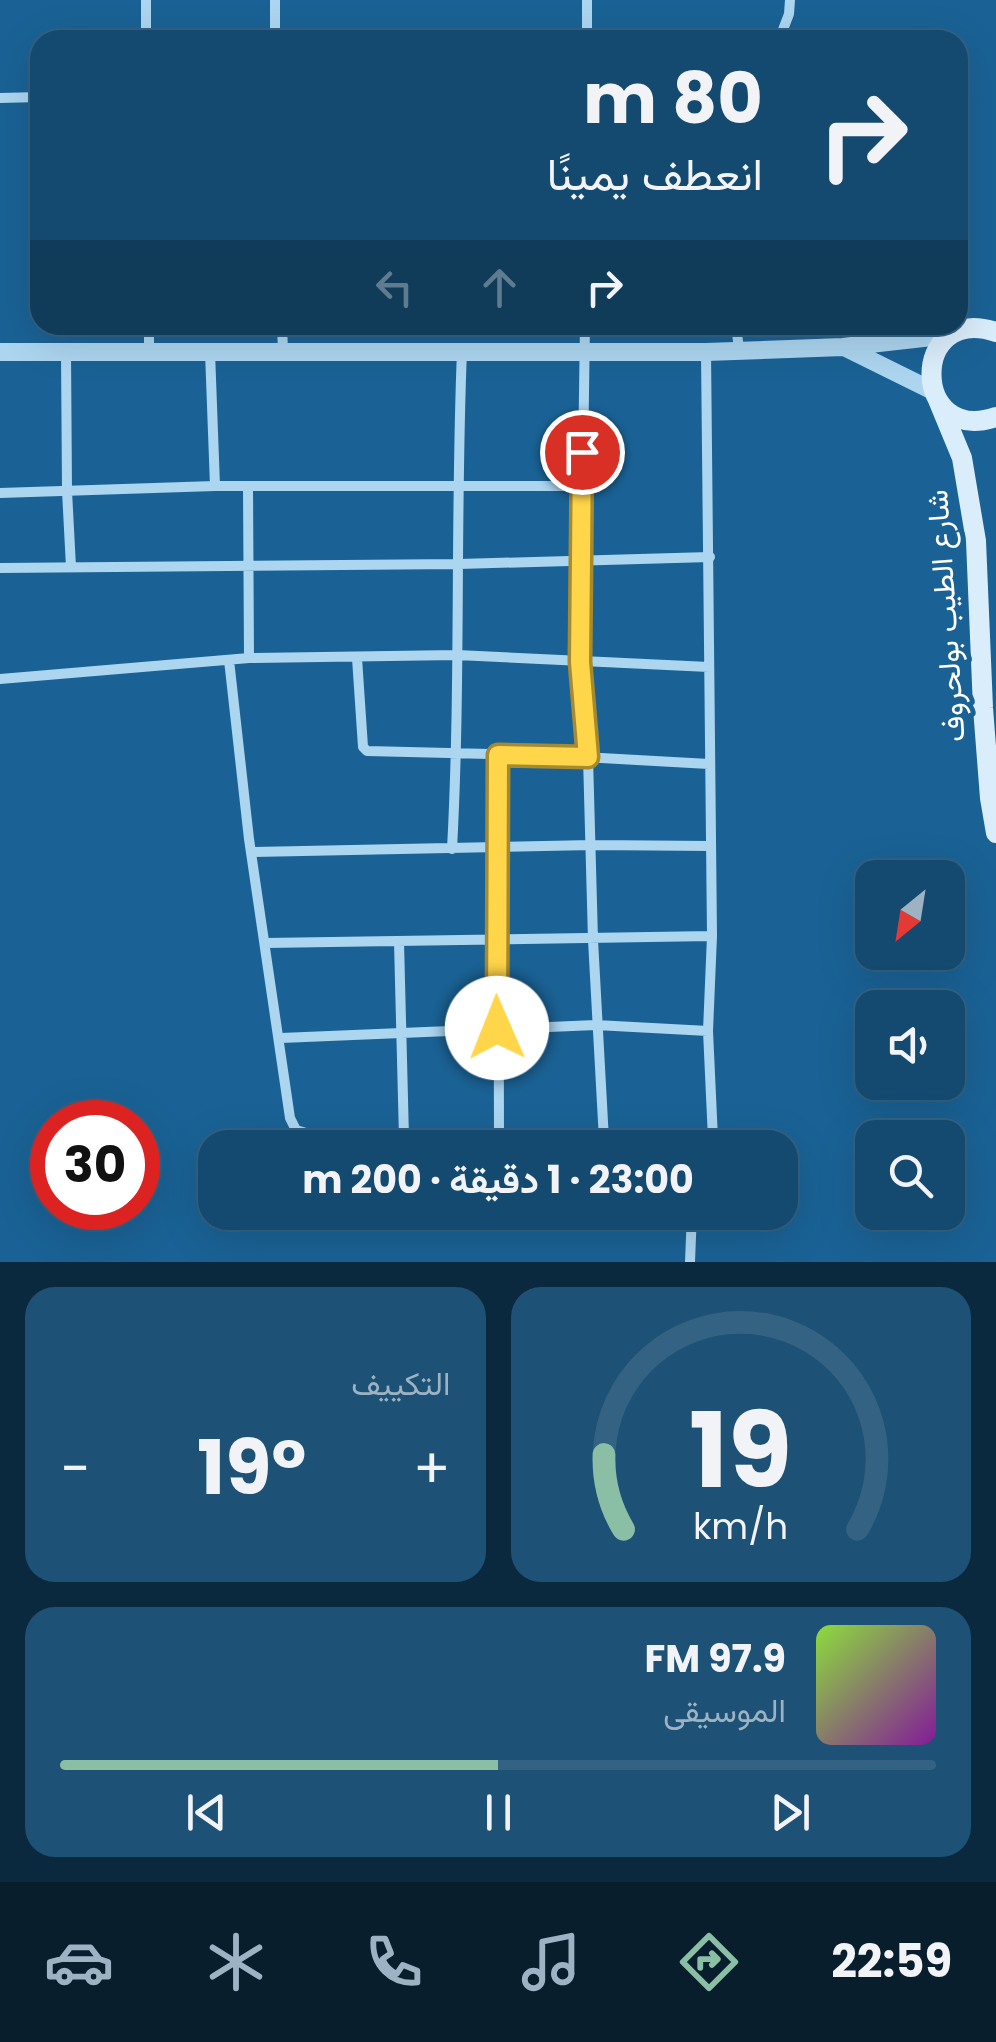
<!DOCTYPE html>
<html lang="ar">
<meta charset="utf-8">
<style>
:root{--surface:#144a70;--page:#1d5175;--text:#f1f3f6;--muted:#9db3c3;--line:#336283;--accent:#8abfa5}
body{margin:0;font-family:Poppins,Vazirmatn,sans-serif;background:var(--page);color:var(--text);direction:rtl;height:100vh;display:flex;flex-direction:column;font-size:38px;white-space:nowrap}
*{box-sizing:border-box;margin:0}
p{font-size:32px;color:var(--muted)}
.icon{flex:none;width:55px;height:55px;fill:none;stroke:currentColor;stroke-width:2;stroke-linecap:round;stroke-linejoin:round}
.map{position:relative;height:1262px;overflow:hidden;direction:ltr}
.side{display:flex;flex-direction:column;gap:25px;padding:25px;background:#0b293e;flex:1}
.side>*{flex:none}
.top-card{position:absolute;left:30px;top:30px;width:938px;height:305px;border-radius:30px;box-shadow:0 10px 40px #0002,0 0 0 2px var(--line);direction:rtl;background:#144a70;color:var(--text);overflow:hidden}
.needle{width:65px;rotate:210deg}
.controls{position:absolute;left:855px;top:860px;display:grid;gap:20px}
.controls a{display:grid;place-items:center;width:110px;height:110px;border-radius:20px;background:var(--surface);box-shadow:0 10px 40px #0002,0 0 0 2px var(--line);font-size:50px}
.speed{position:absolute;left:30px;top:1100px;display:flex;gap:20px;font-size:50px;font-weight:700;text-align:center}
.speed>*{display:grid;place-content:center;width:130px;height:130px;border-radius:50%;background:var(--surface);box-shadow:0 10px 40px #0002,0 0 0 2px var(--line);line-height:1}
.speed .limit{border:15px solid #d22;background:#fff;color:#111}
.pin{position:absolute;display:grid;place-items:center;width:85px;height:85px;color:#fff;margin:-42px;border:5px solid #fff;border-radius:50%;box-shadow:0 2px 10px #0007}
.me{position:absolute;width:110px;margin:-55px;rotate:359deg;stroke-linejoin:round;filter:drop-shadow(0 0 8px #0008)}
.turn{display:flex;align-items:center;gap:35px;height:210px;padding:0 40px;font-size:45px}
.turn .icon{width:130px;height:130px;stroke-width:2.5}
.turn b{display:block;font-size:70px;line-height:85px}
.lanes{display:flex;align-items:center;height:95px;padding:0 40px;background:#0003;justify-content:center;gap:50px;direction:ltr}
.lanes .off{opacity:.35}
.big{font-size:75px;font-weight:700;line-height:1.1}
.side .tile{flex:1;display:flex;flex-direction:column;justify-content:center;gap:15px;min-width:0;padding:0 35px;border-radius:30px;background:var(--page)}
.side .dial{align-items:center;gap:0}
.dial svg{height:260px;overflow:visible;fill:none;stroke:var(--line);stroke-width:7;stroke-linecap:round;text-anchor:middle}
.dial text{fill:var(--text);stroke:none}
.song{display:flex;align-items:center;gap:30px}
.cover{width:120px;height:120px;border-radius:15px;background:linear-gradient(135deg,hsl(90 70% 55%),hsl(290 70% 35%))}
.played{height:10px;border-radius:5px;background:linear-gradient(90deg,var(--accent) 50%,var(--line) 50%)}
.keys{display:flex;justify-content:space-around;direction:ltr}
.heat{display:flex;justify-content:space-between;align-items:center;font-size:55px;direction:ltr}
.side .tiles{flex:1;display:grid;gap:25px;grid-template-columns:1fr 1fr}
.tile:last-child{grid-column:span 2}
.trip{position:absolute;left:198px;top:1130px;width:600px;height:100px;border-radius:30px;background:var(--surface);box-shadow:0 10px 40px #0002,0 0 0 2px var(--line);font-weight:700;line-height:100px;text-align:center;direction:rtl}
.menu{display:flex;height:160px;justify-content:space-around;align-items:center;background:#081e2d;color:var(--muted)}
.menu .icon{width:70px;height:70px}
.menu .on{color:var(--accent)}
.menu b{font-size:45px;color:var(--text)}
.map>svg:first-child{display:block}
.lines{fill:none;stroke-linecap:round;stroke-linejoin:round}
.minor{stroke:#acd5f0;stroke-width:10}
.tertiary{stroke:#acd5f0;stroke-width:18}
.secondary{stroke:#daedfb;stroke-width:20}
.route-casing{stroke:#a68a30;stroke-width:25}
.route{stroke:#ffd54a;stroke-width:18}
.labels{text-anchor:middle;stroke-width:10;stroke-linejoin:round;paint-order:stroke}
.street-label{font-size:30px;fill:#fff;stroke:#1a6295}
</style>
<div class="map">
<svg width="996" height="1262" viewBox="0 0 996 1262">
<rect width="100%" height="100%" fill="#1a6295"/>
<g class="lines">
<path class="minor" d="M146 0V40
M275 0V40
M587 40V0
M779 40 789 14 790 0
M0 98 40 97
M149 325V352
M282 325 283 352
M585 325 580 662 588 757 593 940 604 1140
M736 325 739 349
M66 352 67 491 71 567
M210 352 215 486
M706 352 712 936 708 1031 713 1139 710 1148
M248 486 249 658
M0 493 215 486H581
M0 568 459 564 710 557
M357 658 363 747 367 751 565 756 709 764
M229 660 249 839 290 1118 296 1130 326 1139 499 1136 604 1140 713 1139
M0 679 249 658 457 655 709 667
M498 755 499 1136
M452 849C461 683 455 517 462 351
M251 852 592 845 710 846
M399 942 404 1138
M266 943 712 936
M281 1038 596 1025 708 1031
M690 1262 692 1212"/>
<path class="tertiary" d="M844 347 933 391
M0 352H706L843 347 950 335"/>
<path class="secondary" d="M996 332C909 303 911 446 996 417
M938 400 962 458 976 541 983 708 990 798 996 833"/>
</g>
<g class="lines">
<defs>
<path id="route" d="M497 1028 498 755 588 757 580 662 582 452"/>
</defs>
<use href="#route" class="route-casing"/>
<use href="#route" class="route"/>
</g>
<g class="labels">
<g class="street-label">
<text transform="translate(946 616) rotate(-94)" y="10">شارع الطيب بولحروف</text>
</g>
</g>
</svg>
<div class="controls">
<a><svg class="needle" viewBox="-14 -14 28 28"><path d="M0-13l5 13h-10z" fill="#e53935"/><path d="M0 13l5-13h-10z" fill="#9db3c3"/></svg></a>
<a><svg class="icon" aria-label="sound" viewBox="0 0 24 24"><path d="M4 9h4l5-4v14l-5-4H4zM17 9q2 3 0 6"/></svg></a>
<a><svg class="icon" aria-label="search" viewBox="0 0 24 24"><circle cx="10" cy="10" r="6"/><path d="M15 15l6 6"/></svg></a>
</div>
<div class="speed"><div class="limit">30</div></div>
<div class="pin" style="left:582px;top:452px;background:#d93025"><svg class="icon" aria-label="arrive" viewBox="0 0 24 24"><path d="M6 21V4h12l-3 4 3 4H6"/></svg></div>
<svg class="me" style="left:497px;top:1028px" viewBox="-20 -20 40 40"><circle r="19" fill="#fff"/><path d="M0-13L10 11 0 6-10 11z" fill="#ffd54a"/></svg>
<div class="trip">23:00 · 1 دقيقة · 200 m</div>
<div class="top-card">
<div class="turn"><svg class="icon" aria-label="right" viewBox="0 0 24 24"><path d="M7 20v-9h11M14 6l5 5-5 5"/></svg><div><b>80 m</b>انعطف يمينًا</div></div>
<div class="lanes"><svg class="icon off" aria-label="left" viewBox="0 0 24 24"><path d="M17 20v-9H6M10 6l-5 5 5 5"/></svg><svg class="icon off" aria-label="ahead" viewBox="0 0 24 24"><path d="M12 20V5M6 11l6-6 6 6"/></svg><svg class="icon" aria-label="right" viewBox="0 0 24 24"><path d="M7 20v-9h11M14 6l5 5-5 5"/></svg></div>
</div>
</div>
<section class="side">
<div class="tiles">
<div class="tile dial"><svg viewBox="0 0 100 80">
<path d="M14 69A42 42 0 1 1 86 69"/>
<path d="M14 69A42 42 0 0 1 8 46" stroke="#8abfa5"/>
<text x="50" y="56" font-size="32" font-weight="700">19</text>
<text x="50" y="72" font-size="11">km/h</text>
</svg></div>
<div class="tile"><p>التكييف</p>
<div class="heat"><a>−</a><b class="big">19°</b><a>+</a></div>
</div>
<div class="tile">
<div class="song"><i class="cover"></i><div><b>97.9 FM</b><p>الموسيقى</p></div></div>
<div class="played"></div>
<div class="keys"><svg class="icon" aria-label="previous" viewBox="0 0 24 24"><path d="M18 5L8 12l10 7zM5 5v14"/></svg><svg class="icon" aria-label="pause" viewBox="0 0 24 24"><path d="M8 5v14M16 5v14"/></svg><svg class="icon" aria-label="next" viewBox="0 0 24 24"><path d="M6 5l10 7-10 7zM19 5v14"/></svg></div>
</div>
</div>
</section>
<nav class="menu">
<b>22:59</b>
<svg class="icon on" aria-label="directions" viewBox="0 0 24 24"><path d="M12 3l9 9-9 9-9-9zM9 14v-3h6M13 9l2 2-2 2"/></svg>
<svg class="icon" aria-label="music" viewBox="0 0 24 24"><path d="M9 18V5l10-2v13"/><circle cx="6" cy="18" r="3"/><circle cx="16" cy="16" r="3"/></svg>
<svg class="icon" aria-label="phone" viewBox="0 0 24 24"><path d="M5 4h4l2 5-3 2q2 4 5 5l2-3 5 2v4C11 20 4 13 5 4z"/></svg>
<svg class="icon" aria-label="climate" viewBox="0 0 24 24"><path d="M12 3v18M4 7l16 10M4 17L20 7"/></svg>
<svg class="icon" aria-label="car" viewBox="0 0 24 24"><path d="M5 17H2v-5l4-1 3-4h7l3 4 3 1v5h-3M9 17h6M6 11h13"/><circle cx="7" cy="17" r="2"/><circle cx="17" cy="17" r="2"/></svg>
</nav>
